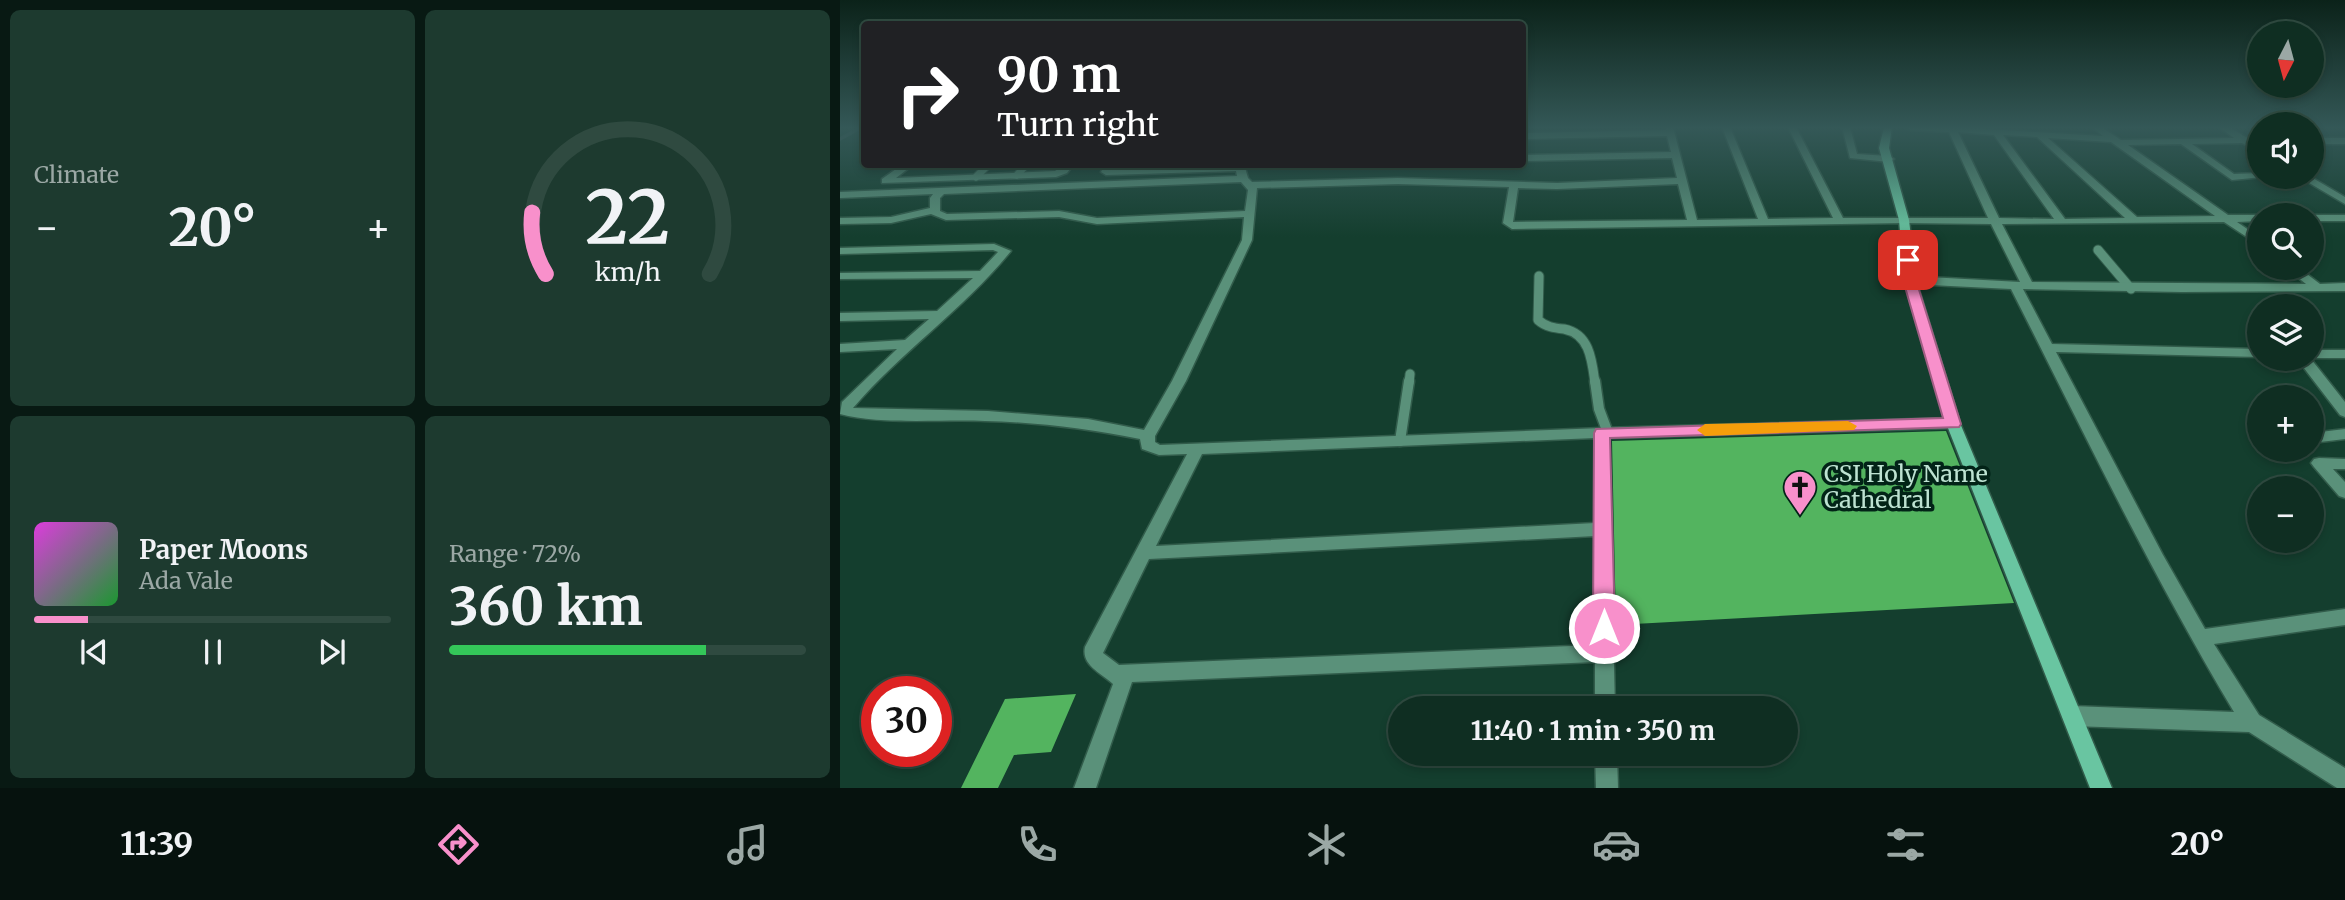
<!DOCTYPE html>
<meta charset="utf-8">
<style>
:root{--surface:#0f2e22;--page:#1d3a2f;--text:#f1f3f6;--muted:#9ba8a5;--line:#2f4a40;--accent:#f890cb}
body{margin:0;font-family:Merriweather,serif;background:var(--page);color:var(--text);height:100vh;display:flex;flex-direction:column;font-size:26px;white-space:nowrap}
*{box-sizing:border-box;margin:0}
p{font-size:23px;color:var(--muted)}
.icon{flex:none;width:38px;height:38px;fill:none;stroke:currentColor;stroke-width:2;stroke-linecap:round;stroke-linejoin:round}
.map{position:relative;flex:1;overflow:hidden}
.side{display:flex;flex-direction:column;gap:10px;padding:10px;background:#081913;width:840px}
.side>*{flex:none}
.banner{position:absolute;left:21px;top:21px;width:665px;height:147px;border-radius:7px;box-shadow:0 4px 10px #0003,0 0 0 2px var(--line);background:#202124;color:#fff;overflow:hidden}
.needle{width:46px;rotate:186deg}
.buttons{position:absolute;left:1407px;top:21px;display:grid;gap:14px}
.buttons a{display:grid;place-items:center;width:77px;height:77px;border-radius:50%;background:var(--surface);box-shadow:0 4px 10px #0003,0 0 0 2px var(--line);font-size:35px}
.speed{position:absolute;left:21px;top:676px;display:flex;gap:14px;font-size:35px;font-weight:700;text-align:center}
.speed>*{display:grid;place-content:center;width:91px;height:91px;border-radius:50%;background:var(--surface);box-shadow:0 4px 10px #0003,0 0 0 2px var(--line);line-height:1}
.speed .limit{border:10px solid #d22;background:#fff;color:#111}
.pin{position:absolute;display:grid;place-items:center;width:60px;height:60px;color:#fff;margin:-30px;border-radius:14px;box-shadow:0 4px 10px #0006}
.me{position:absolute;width:77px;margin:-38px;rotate:0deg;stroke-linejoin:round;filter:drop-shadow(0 0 5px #0008)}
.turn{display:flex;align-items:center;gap:24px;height:147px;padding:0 21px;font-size:32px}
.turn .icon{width:91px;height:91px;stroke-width:2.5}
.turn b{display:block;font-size:49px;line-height:60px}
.big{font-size:52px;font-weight:700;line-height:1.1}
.side .card{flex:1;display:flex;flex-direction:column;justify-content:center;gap:10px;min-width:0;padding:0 24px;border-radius:10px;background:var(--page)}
.side .dial{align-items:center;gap:0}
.dial svg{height:182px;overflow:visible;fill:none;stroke:var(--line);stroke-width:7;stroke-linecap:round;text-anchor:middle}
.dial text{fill:var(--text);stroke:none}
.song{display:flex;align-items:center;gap:21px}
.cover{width:84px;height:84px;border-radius:10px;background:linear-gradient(135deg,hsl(300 70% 55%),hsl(130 70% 35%))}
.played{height:7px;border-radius:4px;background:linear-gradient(90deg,var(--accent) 15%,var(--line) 15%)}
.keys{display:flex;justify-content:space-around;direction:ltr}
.heat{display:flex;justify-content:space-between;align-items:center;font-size:38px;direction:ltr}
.charge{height:10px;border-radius:5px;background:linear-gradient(90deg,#34c759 72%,var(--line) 0)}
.side .tiles{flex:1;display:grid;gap:10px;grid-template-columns:repeat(2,1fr)}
.trip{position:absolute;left:548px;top:696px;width:410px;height:70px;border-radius:35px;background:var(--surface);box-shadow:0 4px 10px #0003,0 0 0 2px var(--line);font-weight:700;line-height:70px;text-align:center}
.tabs{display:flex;height:112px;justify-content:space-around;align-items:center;background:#06120e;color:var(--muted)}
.tabs .icon{width:49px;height:49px}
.tabs .current{color:var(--accent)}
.tabs b{font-size:32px;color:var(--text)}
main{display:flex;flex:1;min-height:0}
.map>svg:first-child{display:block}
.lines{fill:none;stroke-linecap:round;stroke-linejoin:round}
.stream{stroke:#405959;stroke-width:3.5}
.building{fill:#53b45f}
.lane-far2-casing{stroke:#325c4b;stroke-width:9}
.lane-far1-casing{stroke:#325c4b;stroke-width:11}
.lane-casing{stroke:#325c4b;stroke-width:13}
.street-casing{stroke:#325c4b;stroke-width:3}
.secondary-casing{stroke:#325c4b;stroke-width:3}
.lane-far2{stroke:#5a917a;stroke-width:7}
.lane-far1{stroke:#5a917a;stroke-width:9}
.lane{stroke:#5a917a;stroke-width:10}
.street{fill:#5a917a;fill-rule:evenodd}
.secondary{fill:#69c5a1;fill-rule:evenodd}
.route{fill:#f890cb;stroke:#a15e84;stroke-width:2}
.slow{fill:#f59e0b}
.labels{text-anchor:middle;stroke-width:7;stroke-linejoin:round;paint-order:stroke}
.poi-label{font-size:23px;fill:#bde2d1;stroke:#022317;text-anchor:start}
</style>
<main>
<section class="side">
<div class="tiles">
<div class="card"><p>Climate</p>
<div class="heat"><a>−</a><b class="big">20°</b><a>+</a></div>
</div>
<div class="card dial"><svg viewBox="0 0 100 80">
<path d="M14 69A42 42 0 1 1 86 69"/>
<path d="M14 69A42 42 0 0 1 8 42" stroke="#f890cb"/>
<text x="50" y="56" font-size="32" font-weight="700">22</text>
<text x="50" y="72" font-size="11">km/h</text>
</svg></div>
<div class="card">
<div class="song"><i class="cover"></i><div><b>Paper Moons</b><p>Ada Vale</p></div></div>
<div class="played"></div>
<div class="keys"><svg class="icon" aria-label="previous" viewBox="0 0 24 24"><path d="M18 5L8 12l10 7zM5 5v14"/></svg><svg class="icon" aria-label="pause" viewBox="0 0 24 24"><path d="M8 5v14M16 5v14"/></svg><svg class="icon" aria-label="next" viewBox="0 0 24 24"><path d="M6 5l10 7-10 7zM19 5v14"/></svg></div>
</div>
<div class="card"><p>Range · 72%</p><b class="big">360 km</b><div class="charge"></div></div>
</div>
</section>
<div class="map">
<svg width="1505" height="788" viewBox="0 0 1505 788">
<rect width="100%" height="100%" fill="#143e2e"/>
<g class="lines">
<path class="stream" d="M0 139 22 127"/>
</g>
<path class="building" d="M1106 431 1174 603 776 625 772 441Z
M236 694 211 752 174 755 158 788H121L165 699Z"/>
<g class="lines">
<defs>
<path id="lane-far2" d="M177 175 187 164
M136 177 149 164"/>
<path id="lane-far1" d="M1258 250 1291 289
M699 276 698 320C706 327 714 328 724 329 750 334 752 361 755 383
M569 383 570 374"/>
<path id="lane" d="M755 381 759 409 768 433
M560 441 569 381"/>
<path id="street" d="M825 127H833L857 220 918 219 882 127H890L928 219 993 218 948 127H956L1003 218H1148L1109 132 1070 130 1066 127H1112L1263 136 1252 127H1261L1281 140 1394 138 1379 127H1389L1419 145V152L1402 143 1352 144 1394 174 1419 173V177H1423L1392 180 1341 144 1288 145 1388 215H1421L1419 221 1397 222 1419 237V245L1384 222 1162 224 1192 282 1466 284 1446 268H1459L1480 284 1505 283V291L1342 292 1183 289 1212 344 1419 349V357L1216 352 1323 555 1365 629 1505 609V625L1374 644 1419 715 1505 768V788H1497L1409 732 1232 726 1225 723 1222 716 1225 709 1232 706 1394 712C1312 575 1243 431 1171 289L1070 284 1064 280 1070 276 1180 282 1151 224 1064 223 672 229 663 223 669 187 558 184 417 188 412 240 346 381 315 436V442L320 445 762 428 1113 418 1120 423 1113 428 769 438 775 709H755V662L292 682 256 788H234L273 684C261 673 241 665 245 647L347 454 319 455 302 449 300 439C249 429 197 422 145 421 102 419 40 425 0 414L2 402 57 349 0 352V344L65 340 89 319 0 321V313L97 311 133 278 0 279V273L140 271 158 252 153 250 0 254V248L154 244 171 251C124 309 62 351 13 408L148 411 248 419 304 430 332 381 402 240 404 217 257 224 219 217 106 220 91 214 51 223 0 224V218L51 217 90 208V198L93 194 0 198V192L397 176 396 171 266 175 261 172 265 164H274L272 169 404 164 408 178 412 182 558 178 717 183 837 178 832 158 682 161V155L831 152 827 136 682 139V133L826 130ZM1118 132 1154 135 1214 219 1159 218ZM1163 135 1197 137 1285 218 1225 219ZM1208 138 1271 142 1375 216 1297 217ZM401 182 408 190 405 211 257 218 219 211 107 214 100 211V198L104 194ZM838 184 847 220 673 222 678 188 717 189ZM755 438V523L316 546 362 454ZM755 536V645L279 665 263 653 309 559Z
M1002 127H1010L1017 154 1049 156 1054 159 1049 162 1010 158Z
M1472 138H1505V144H1472Z
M63 164H74L56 178 215 171 225 164H234L227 173 216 177 42 183V179Z
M1459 177H1471L1505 197V204Z
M1470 215H1505V221H1472Z
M1472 350H1505V358H1472Z
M1457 359H1471L1505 402V417L1500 415Z
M1505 429V439L1472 443V433Z
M1479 458 1505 459V469H1493L1505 482V498L1499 496 1474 467 1471 463 1474 459Z
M755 754H777L778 788H756Z"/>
<path id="secondary" d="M1044 127H1052L1049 148 1069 220 1076 280 1120 423 1272 788H1250L1106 423 1064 280 1059 220 1039 148Z"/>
</defs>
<use href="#lane-far2" class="lane-far2-casing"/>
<use href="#lane-far1" class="lane-far1-casing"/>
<use href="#lane" class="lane-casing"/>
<use href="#street" class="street-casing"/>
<use href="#secondary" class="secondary-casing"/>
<use href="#lane-far2" class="lane-far2"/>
<use href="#lane-far1" class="lane-far1"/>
<use href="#lane" class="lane"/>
<use href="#street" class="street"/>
<use href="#secondary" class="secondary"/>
</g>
<linearGradient id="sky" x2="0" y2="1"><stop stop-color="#0b2219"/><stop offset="0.54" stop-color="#345857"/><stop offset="1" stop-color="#345857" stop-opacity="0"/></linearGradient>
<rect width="1505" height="237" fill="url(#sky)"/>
<path class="route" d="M1068 256 1074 260 1076 280 1121 424 1119 427 770 438 775 628 772 635 764 637 757 635 753 628 754 433 756 429 1103 418 1063 280 1061 260Z"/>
<path class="slow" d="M1008 421 1017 426 1014 430 865 436 857 430 865 424Z"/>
<defs>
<symbol id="church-pin" viewBox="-11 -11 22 30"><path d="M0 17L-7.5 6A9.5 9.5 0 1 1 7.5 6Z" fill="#f890cb" stroke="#022317"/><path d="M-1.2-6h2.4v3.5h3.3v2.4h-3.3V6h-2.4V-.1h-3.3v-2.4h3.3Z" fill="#111"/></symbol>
</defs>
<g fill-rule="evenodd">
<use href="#church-pin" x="941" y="468" width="38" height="52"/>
</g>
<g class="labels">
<g class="poi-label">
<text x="984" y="482">CSI Holy Name<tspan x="984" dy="26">Cathedral</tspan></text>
</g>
</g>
</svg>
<div class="buttons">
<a><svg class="needle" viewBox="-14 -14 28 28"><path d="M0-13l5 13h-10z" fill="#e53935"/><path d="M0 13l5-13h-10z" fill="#9ba8a5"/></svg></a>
<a><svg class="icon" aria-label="sound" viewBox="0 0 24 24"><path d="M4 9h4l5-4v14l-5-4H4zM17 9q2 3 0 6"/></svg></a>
<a><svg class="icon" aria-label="search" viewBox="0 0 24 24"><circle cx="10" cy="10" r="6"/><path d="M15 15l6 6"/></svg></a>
<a><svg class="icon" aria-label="layers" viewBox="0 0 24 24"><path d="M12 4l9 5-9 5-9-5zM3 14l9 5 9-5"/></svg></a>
<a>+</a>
<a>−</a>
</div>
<div class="speed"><div class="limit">30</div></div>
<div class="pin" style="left:1068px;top:260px;background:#d93025"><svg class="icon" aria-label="arrive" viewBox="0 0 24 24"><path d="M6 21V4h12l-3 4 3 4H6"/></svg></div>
<svg class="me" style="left:764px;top:628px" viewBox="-20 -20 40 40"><circle r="17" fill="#f890cb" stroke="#fff" stroke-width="3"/><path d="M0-11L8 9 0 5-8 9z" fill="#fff"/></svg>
<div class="trip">11:40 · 1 min · 350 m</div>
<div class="banner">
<div class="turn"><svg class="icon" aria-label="right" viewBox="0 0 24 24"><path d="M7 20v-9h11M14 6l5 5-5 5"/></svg><div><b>90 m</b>Turn right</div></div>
</div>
</div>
</main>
<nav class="tabs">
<b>11:39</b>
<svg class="icon current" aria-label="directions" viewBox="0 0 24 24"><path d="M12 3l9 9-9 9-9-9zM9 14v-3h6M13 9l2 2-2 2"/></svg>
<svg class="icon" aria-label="music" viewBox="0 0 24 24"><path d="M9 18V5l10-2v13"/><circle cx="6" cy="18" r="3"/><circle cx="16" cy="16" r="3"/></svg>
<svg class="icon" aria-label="phone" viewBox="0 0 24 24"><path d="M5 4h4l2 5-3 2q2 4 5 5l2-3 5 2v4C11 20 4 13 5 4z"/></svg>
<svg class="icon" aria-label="climate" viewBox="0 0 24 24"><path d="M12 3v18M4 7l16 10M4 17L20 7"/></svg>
<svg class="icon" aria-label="car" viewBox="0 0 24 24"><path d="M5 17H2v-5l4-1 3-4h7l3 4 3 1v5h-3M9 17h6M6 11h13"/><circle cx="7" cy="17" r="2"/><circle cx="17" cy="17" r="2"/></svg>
<svg class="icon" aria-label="filters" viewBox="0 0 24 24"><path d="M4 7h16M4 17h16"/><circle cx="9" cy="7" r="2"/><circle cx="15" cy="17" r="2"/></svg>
<b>20°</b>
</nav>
